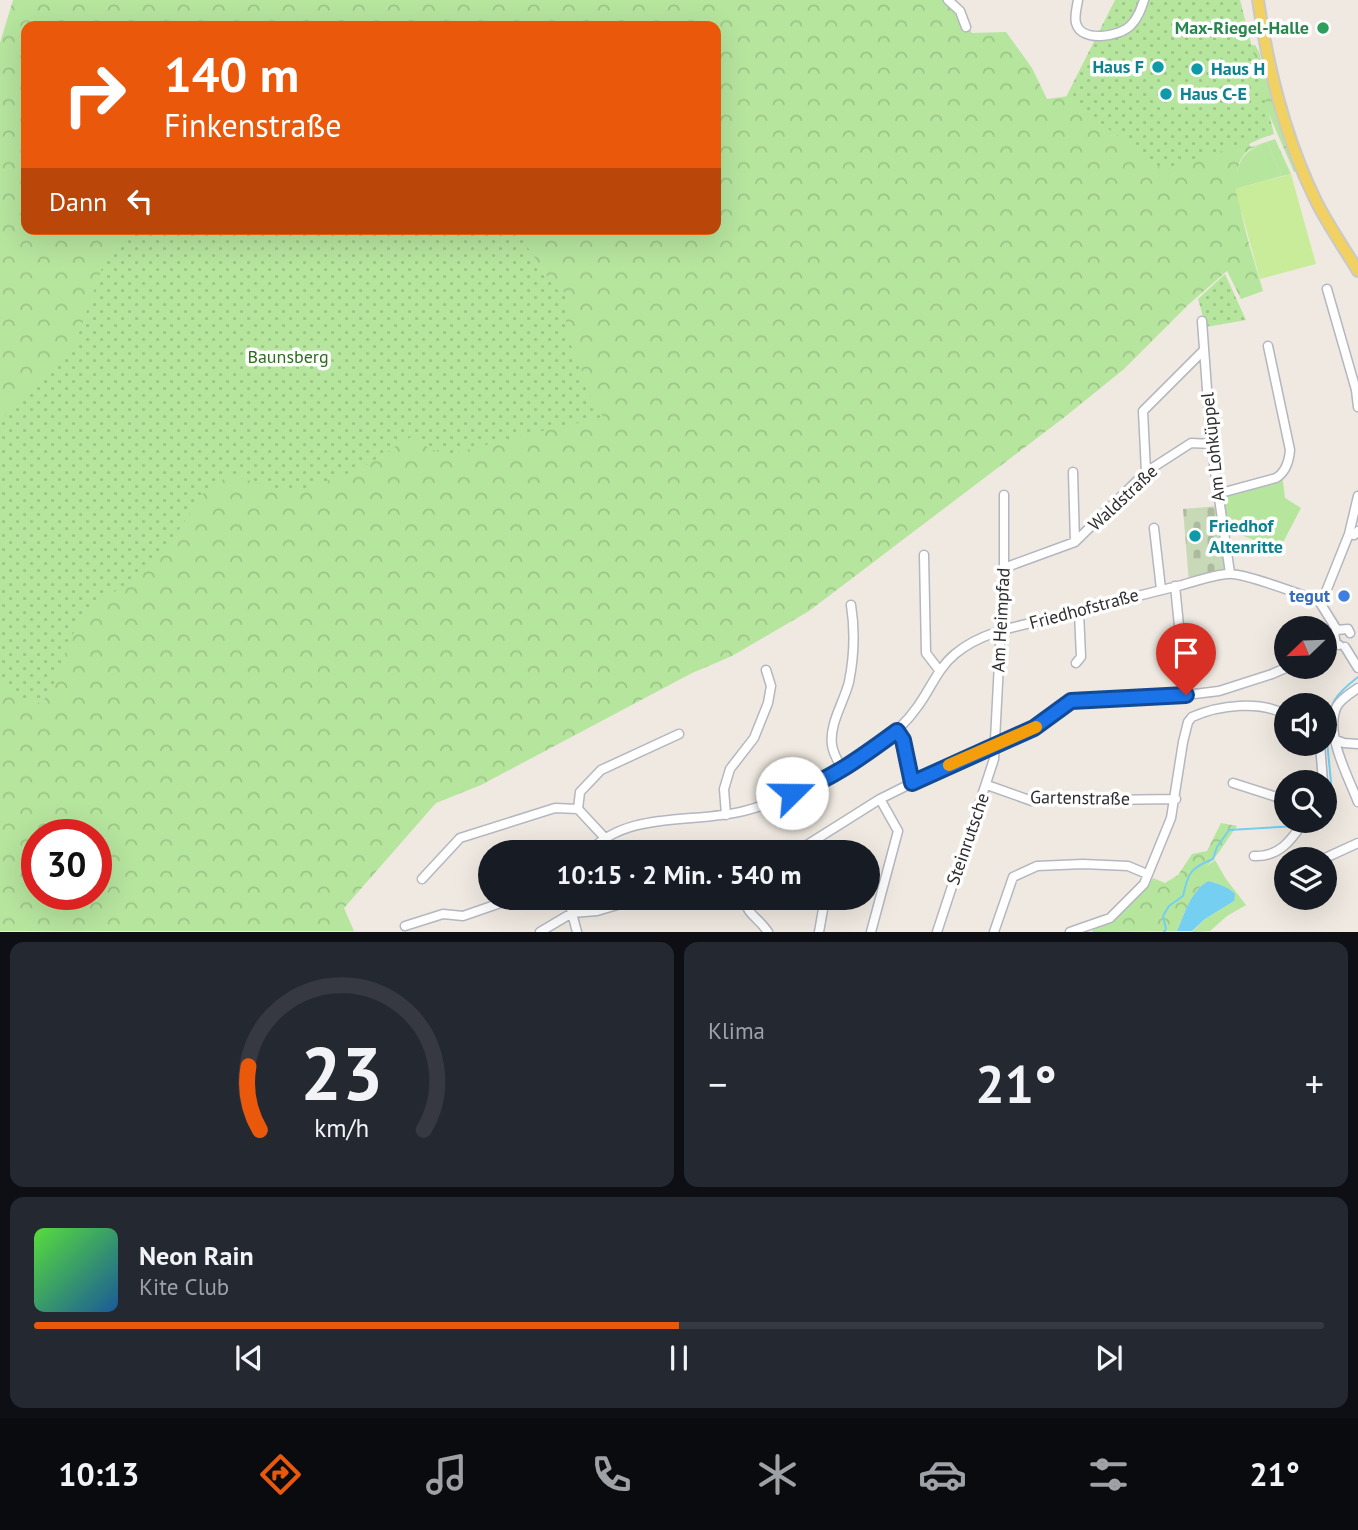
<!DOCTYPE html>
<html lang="de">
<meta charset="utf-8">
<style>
:root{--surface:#171b24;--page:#242831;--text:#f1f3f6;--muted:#9ea1a6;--line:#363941;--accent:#ea580c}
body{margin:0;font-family:"PT Sans",sans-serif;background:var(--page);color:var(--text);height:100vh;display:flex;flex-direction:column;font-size:26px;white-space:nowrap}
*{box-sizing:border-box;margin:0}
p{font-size:23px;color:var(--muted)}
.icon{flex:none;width:38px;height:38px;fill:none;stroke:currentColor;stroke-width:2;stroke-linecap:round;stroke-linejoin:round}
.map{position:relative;height:932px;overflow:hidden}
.side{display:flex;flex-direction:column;gap:10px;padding:10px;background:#0d0f14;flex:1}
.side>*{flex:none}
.hud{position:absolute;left:21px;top:21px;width:700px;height:214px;border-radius:14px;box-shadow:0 7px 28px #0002;background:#ea580c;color:#fff;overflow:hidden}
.needle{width:46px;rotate:247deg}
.tools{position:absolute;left:1274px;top:616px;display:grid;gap:14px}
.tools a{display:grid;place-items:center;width:63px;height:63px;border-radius:50%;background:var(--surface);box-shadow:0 7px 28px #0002;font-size:35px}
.speed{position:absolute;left:21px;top:819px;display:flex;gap:14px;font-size:35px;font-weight:700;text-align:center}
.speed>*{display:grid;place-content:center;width:91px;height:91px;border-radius:50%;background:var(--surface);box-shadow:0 7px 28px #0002;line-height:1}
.speed .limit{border:10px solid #d22;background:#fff;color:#111}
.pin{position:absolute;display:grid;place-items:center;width:60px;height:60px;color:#fff;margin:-72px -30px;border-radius:50% 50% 50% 0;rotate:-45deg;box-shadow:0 0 7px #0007}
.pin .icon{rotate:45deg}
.me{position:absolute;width:77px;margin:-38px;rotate:68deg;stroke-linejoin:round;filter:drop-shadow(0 0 5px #0008)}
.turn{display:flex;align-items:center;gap:24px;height:147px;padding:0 28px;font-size:32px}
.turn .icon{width:91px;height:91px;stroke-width:2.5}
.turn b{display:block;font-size:49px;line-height:60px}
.then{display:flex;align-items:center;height:66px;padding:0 28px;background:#0003;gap:14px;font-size:26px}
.big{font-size:52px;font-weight:700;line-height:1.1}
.side .tile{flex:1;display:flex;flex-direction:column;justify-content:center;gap:10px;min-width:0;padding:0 24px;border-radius:14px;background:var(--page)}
.side .dial{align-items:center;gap:0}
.dial svg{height:182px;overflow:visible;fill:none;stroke:var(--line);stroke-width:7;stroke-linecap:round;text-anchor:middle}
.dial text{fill:var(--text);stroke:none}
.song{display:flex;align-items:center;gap:21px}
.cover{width:84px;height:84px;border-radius:10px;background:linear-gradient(135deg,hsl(110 70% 55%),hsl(210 70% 35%))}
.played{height:7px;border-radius:4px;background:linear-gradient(90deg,var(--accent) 50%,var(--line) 50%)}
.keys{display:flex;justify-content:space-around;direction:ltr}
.heat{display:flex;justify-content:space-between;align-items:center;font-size:38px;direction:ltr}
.side .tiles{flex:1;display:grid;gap:10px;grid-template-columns:1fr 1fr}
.tile:last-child{grid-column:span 2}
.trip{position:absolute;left:478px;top:840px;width:402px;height:70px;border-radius:35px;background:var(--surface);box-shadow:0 7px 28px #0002;font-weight:700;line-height:70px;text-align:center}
.tabs{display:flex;height:112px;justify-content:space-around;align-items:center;background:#090b0e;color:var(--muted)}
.tabs .icon{width:49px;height:49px}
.tabs .current{color:var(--accent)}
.tabs b{font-size:32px;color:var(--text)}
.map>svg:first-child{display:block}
.grass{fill:#b6e59e}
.forest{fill:url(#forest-crowns);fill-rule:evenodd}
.cemetery{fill:url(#cemetery-stones)}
.park{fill:url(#park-dots)}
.pitch{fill:#c9ec9a}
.water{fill:#75cff0}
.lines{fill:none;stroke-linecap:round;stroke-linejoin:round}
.stream{stroke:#75cff0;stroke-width:2}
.minor-casing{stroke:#b4b7c1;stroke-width:11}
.major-casing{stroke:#c9c9c9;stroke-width:14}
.minor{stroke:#fff;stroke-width:8}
.major{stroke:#f2d163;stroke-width:10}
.route-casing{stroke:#114b97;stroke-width:18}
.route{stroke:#1a73e8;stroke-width:12}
.slow{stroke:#f59e0b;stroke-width:12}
.leisure-dot{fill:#2e9e5b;stroke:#fff;stroke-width:2.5}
.culture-dot{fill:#0f9aa8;stroke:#fff;stroke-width:2.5}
.shop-dot{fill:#3f7fe0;stroke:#fff;stroke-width:2.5}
.labels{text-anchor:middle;stroke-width:7;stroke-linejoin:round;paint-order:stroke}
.leisure-label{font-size:18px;font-weight:bold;fill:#27864d;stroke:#fff;text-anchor:end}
.culture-label{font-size:18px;font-weight:bold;fill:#0d838f;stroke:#fff;text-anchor:start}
.park-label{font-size:18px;fill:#2c6e1b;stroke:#fff}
.street-label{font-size:18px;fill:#2e2e2e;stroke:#fff}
.shop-label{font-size:18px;font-weight:bold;fill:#366cbe;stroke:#fff;text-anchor:end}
</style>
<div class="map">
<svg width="1358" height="932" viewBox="0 0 1358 932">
<defs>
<pattern id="forest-crowns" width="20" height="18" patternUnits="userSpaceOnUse" patternTransform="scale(1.75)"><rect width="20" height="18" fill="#b6e59e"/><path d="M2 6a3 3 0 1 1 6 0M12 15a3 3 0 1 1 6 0" fill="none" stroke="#9dc588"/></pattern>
<pattern id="cemetery-stones" width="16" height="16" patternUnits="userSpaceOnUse" patternTransform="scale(1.75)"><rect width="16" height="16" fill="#c8d9b8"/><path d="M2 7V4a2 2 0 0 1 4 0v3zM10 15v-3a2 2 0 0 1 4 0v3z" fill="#acbb9e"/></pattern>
<pattern id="park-dots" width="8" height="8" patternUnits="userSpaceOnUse" patternTransform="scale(1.75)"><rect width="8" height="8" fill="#b6e59e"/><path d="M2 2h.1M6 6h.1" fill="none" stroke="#9dc588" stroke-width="1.8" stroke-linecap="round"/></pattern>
</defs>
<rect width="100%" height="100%" fill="#efe9e1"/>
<path class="grass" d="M1267 142 1282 176 1235 189C1238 161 1240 152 1267 142Z
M1282 474 1285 498 1301 508 1279 550 1236 533 1237 523 1222 526 1217 494Z
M1215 860 1226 879 1246 905 1227 916 1210 931 1192 932 1205 919 1234 901 1222 885 1208 881 1201 871Z"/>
<path class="forest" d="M13 0H947L959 12 972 33 1006 32 1032 68 1047 99 1077 95 1266 136 1249 144 1251 147 1275 139 1291 174 1282 176 1267 142C1256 146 1246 149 1241 159 1227 184 1255 262 1263 291L1241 299 1227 271 1189 304 1124 369 1066 416 809 611 732 656 692 673 481 785 436 803 344 908 354 931H0V43ZM26 26H716V229H26ZM37 835H96V894H37Z
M1252 45H1255L1259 52 1280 127 1297 171 1294 172 1268 112 1249 46Z
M1221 823 1237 826C1225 842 1217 858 1202 871L1208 881C1190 892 1185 913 1177 931L1093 932 1092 929C1118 919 1136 902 1153 878L1165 883 1178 875 1192 854 1207 851Z"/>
<path class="cemetery" d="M1219 506 1230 573 1189 583 1183 509Z"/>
<path class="park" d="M1115 0H1240L1274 134 1163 170 1066 97Z
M144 229H515L557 290 568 293 565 335 580 362 585 387 604 419 566 425 449 454 429 449 414 435 360 469 293 493 230 475 204 492 158 561 93 607 72 635 54 685 42 703 20 701 0 678V420L70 353 75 344 107 254 121 238Z
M1225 274 1246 320 1206 327 1198 299Z"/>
<path class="pitch" d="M1291 174 1316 264 1260 279 1235 189Z"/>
<path class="water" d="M1208 881C1219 884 1227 886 1235 894L1234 901 1205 919 1192 931H1177C1185 913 1190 892 1208 881Z"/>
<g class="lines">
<path class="stream" d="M1327 732C1328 703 1336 694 1358 677
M1325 805 1331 782 1327 741
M1302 827 1307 828 1313 821
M1164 932 1166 929 1163 916 1169 906 1183 896C1188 873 1190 868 1213 859L1217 847 1229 830 1297 826"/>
<defs>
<path id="minor" d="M948 0 960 11 966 27
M1078 0C1077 7 1074 16 1076 23 1081 43 1120 37 1131 25 1138 18 1141 9 1144 0
M1327 289 1356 390 1358 407
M1202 321 1211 444 1230 573
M1073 472 1075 542
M1146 472 1143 411 1203 351
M1217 494 1276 478C1286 472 1289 462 1290 450L1268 346
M1154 528 1161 589
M1349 534 1354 535 1358 531
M924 555 926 653 939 670
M1004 568 1075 542 1146 472 1191 443 1211 444
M1175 586 1186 695
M1319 601 1325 594 1349 534 1358 496
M1319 601 1337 630
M1336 644 1334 634 1337 630 1348 629 1350 633
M1345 647 1358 668
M1325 649 1336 644 1339 645
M1076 663 1081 657 1079 612
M1358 688C1351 693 1342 698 1337 706 1324 733 1348 776 1358 802
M897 731 903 739 912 783
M1325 736 1344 743 1358 744
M1320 744 1323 782
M843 770C839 763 833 754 832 745 829 724 844 702 849 682 854 657 855 630 851 605
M1233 783 1286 800
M987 785 1032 801 1176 799
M726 815 724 789 730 769 754 738 768 703 771 686 766 670
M605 838 578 809 580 792 601 770 679 734
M589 852C628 810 694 824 744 811 767 805 792 795 814 785 850 770 896 738 918 706 931 688 938 668 955 654 987 627 1035 624 1074 613 1110 603 1145 594 1182 585 1196 581 1213 575 1228 574 1242 572 1302 595 1319 601
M785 852 807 845 880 799 912 783 1034 728 1071 701 1186 695 1219 691 1272 674 1288 667
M1254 856C1279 857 1291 841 1304 821
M1323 859 1358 843
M422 879 460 838 555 808 578 809
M568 898 577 932
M743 898C750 918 756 915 768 932
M405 926 443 914 463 916 515 898
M540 932 572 913 597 911 641 898
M819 932 825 898
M871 932 898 831 880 799
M937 932 994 759 1004 568V495
M994 932 1013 877 1037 866 1083 864 1128 866 1147 874
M1070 932 1110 918 1144 884 1171 818 1183 742 1188 722 1192 717C1219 705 1261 700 1286 715"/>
<path id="major" d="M1258 0C1268 69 1285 138 1316 201 1328 225 1344 248 1358 271"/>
</defs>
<use href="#minor" class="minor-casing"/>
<use href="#major" class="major-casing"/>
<use href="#minor" class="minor"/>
<use href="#major" class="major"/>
</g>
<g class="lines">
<defs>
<path id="route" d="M792 793C832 779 863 756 897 731L903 740 912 783 1034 728 1071 701 1186 695"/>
</defs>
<use href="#route" class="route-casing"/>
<use href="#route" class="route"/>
<path class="slow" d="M949 765 1036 727"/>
</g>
<circle class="leisure-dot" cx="1323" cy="28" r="7"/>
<g class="culture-dot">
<circle cx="1158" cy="67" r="7"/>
<circle cx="1197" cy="69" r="7"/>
<circle cx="1166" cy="94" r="7"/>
<circle cx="1195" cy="536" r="7"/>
</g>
<circle class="shop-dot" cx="1344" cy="596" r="7"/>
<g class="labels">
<g class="leisure-label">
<text x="1309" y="34">Max-Riegel-Halle</text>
</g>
<g class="culture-label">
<text x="1144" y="73" text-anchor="end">Haus F</text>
<text x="1211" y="75">Haus H</text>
<text x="1180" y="100">Haus C-E</text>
<text x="1209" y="532">Friedhof<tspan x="1209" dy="21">Altenritte</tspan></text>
</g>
<g class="park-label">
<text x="288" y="363">Baunsberg</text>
</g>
<g class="street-label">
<text transform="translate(1213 447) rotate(-96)" y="6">Am Lohküppel</text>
<text transform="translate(1123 498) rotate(-43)" y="6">Waldstraße</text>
<text transform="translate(1084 609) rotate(-15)" y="6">Friedhofstraße</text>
<text transform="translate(1001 620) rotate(-87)" y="6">Am Heimpfad</text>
<text transform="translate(1080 798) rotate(1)" y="6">Gartenstraße</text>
<text transform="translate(968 839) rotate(-71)" y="6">Steinrutsche</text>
</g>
<g class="shop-label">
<text x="1330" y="602">tegut</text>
</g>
</g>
</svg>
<div class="tools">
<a><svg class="needle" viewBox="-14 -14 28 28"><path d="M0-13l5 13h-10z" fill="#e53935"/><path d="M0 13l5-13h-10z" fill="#9ea1a6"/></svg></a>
<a><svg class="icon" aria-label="sound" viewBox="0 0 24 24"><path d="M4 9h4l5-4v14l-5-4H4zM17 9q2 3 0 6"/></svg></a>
<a><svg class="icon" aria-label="search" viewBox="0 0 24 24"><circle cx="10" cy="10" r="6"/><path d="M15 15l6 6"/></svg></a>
<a><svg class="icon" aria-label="layers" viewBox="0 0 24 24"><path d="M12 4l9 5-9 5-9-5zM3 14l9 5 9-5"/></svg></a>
</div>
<div class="speed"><div class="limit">30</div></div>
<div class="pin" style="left:1186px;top:695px;background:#d93025"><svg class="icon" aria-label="arrive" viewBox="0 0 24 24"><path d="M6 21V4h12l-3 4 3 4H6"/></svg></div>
<svg class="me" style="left:792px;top:793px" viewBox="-20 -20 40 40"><circle r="19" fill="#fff"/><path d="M0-13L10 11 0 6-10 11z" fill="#1a73e8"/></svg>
<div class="trip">10:15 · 2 Min. · 540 m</div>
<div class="hud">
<div class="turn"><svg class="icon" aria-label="right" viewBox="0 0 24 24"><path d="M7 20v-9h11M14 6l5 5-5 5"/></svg><div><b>140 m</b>Finkenstraße</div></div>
<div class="then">Dann<svg class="icon" aria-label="left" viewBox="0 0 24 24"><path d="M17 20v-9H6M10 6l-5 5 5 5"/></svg></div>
</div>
</div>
<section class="side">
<div class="tiles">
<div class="tile dial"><svg viewBox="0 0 100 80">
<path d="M14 69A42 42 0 1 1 86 69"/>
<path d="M14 69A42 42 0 0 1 9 41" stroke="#ea580c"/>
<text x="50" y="56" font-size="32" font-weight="700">23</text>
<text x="50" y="72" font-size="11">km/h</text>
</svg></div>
<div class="tile"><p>Klima</p>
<div class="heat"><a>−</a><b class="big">21°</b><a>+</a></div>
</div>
<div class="tile">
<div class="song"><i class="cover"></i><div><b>Neon Rain</b><p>Kite Club</p></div></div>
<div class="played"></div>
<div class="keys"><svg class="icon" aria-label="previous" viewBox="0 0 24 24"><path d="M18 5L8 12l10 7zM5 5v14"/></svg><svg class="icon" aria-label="pause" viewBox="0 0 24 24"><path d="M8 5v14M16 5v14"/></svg><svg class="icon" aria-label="next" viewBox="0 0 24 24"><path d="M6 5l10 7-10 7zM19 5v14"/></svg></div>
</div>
</div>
</section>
<nav class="tabs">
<b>10:13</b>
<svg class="icon current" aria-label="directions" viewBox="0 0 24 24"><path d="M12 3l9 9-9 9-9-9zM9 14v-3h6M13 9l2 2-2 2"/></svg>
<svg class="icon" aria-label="music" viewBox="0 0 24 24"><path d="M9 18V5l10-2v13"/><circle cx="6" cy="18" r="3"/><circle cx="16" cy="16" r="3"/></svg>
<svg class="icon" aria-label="phone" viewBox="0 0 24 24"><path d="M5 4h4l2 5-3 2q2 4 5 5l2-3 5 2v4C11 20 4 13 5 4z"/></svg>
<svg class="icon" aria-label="climate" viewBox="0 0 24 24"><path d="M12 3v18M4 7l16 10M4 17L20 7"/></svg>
<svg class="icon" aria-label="car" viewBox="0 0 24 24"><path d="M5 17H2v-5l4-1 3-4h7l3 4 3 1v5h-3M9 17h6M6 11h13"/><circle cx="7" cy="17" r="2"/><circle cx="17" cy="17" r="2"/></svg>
<svg class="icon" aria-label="filters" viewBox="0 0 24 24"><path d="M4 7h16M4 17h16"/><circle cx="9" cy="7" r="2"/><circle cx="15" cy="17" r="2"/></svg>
<b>21°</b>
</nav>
